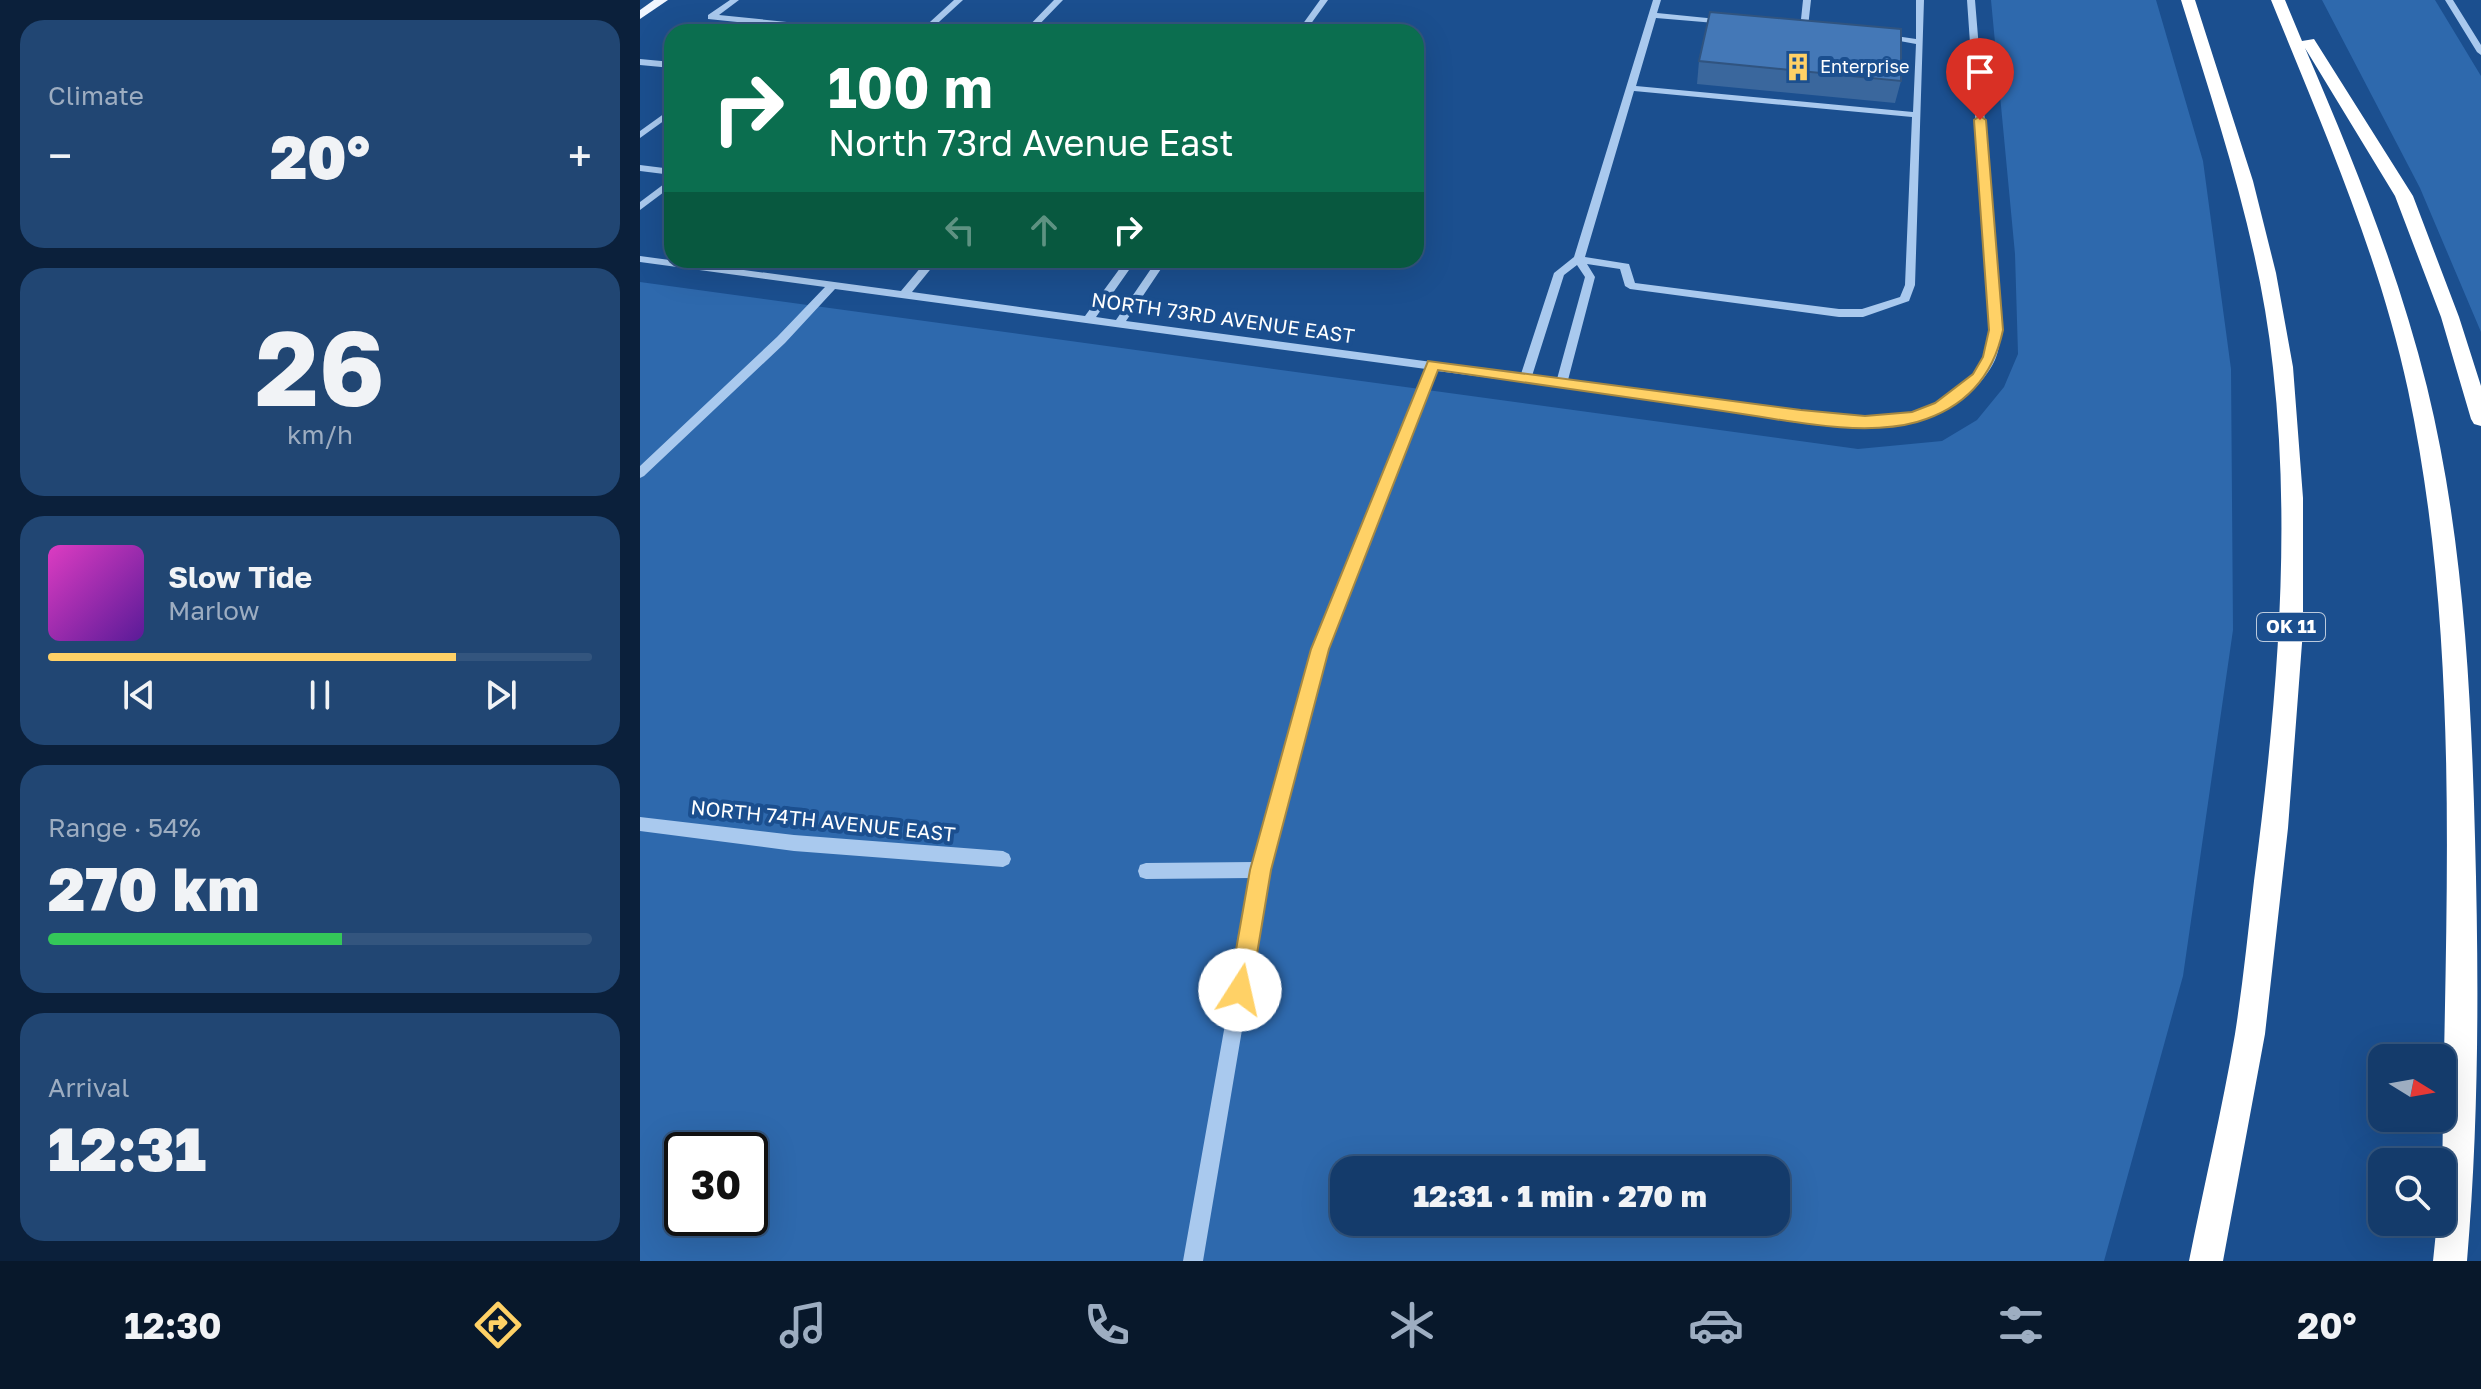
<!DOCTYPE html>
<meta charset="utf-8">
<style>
:root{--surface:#143b6b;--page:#214673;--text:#f1f3f6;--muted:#9dadc1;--line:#33557e;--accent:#ffd166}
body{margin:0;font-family:"Golos Text",sans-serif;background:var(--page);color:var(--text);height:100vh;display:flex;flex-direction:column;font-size:30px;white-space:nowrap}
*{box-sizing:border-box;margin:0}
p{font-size:26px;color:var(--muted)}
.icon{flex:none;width:44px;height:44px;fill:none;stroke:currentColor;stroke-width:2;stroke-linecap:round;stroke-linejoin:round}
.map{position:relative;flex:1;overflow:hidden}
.panel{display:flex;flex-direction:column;gap:20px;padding:20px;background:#0b203b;width:640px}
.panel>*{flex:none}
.hud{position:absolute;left:24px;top:24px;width:760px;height:244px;border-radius:24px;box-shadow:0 8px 32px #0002,0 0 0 2px var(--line);background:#0b6e4f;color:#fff;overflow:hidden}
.needle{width:52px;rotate:101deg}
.tools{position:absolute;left:1728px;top:1044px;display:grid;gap:16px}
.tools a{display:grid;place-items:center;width:88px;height:88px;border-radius:16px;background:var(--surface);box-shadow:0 8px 32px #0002,0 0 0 2px var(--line);font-size:40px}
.speed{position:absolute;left:24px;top:1132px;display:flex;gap:16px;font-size:40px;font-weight:700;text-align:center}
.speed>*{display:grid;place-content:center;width:104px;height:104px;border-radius:50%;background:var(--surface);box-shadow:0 8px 32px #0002,0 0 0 2px var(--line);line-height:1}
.speed .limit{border:4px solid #111;border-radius:12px;background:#fff;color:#111}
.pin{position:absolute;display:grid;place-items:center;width:68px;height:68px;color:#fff;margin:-82px -34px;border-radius:50% 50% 50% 0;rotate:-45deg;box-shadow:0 0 8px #0007}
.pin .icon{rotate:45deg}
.me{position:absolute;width:88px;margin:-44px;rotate:10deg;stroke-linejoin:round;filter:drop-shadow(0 0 6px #0008)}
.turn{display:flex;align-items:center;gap:28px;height:168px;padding:0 32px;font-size:36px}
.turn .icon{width:104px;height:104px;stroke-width:2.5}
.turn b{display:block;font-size:56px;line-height:68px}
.lanes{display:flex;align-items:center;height:76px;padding:0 32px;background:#0003;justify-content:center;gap:40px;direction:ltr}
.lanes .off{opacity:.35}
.big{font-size:60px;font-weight:800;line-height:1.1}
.panel .card{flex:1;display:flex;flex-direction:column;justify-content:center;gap:12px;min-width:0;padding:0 28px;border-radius:24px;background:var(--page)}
.panel .dial{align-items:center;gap:0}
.dial b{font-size:104px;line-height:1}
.song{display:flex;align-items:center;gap:24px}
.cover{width:96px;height:96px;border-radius:12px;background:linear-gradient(135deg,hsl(310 70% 55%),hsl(270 70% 35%))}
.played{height:8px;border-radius:4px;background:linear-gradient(90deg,var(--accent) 75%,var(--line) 75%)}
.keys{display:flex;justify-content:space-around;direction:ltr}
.heat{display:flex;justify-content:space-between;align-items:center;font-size:44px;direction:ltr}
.charge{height:12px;border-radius:6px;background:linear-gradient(90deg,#34c759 54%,var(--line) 0)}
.trip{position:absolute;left:690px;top:1156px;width:460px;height:80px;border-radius:24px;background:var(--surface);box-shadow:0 8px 32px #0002,0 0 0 2px var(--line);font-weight:800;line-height:80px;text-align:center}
.tab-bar{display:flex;height:128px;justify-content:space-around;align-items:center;background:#08182b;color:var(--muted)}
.tab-bar .icon{width:56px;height:56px}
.tab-bar .on{color:var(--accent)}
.tab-bar b{font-size:36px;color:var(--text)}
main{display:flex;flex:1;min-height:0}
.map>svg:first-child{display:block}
.green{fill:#2e69ad;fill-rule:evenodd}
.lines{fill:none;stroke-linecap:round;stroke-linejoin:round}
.minor{fill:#a9c9ee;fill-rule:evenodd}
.major{fill:#f0f6ff;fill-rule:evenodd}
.highway{fill:#fff;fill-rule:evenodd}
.wall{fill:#3a679d}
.building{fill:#4478b7;stroke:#305480;stroke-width:2}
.route{fill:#ffd166;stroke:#a68842;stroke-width:2}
.labels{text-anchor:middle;stroke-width:8;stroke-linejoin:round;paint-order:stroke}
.far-poi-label{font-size:18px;fill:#fff;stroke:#1b4f8f;text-anchor:start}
.shield{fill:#1b4f8f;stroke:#bbcadd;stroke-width:2}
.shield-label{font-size:18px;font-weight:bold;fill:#fff}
.street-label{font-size:20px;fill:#fff;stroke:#1b4f8f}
</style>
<main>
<section class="panel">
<div class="card"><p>Climate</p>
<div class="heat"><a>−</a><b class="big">20°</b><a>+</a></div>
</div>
<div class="card dial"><b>26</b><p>km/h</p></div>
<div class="card">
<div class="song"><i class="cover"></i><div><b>Slow Tide</b><p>Marlow</p></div></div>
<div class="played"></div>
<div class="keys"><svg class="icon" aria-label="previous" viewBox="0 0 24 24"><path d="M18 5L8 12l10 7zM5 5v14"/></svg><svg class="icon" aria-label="pause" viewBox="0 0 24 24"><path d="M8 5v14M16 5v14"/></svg><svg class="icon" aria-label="next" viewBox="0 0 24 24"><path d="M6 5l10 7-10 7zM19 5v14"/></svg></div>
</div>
<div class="card"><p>Range · 54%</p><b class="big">270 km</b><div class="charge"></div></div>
<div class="card"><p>Arrival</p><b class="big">12:31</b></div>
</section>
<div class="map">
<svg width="1841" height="1261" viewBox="0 0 1841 1261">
<rect width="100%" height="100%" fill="#1b4f8f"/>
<path class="green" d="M1351 0H1516L1563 161 1591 369 1593 630 1543 976 1464 1261H0V282L1218 449 1302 441 1337 420 1364 387 1378 354 1375 254ZM42 1150H110V1218H42ZM704 1170H1136V1222H704Z
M1682 0H1795L1841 76V332L1780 188Z"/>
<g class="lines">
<path class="minor" d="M90 0H99L79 15 216 29 220 32H192L68 19V15Z
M314 0H323L288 32H279Z
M414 0H423L392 32H383Z
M680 0H688L665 32H657Z
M1013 0H1021L1017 13 1087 20 1091 22 1087 24 1016 18 996 86 1273 112 1276 44 1238 37 1242 34 1276 39V0H1284L1275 285 1269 301 1223 317H1199L990 289 985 286 980 269 947 264 955 277 928 380C983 388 1038 395 1093 403 1151 410 1232 428 1288 407 1326 392 1343 369 1350 330L1327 0H1335L1362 330C1360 340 1359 351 1355 360 1343 385 1319 406 1292 414 1218 438 1132 416 1056 406 970 394 883 382 797 371L687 649 629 870 563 1261H543L611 878 506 879 500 877 498 871 500 865 506 863 615 862 673 649 786 369 195 289 145 343 4 476 0 478V466L137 337 185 287 0 262V256L261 291 287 260H298L272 292 445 316 486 260H496L456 317 476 320 517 260H527L486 321 881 374 914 273 934 257ZM994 91 1272 117 1265 285 1260 297 1222 309H1199L995 283 989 264 945 257ZM937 265 945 277 917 379 892 376 924 275Z
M1163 0H1171L1168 27 1177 28V32H1164L1160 29Z
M1805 0H1813L1841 45V55L1837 52Z
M0 59 32 62V68L0 65Z
M32 108V115L0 138V131Z
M0 165 32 169V175L0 171Z
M32 178V186L0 210V202Z
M0 817 154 835 363 851 369 854 371 859 369 864 363 867 154 851 0 831Z"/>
<path class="major" d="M14 0H28L0 19V10Z"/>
<path class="highway" d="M1541 0H1555L1613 181 1636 273 1653 367 1663 498V630L1648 828 1625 1034 1583 1261H1549C1564 1185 1582 1110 1595 1034 1603 983 1608 932 1614 881 1636 711 1652 539 1633 368 1620 242 1578 120 1541 0Z
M1631 0H1645L1662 41 1674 39 1773 196 1819 317 1841 386V426L1834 424 1831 419 1801 317 1755 196 1665 48C1713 159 1758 270 1787 387 1823 534 1831 688 1835 838 1839 979 1839 1120 1827 1261H1793L1797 1222H1802C1802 946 1826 664 1768 390 1739 255 1683 128 1631 0Z"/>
</g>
<path class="wall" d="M1059 61 1261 81 1255 103 1057 84Z"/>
<path class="building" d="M1070 12 1261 29V81L1059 61Z"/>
<path class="route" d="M1340 116 1346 120 1363 330C1353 377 1325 408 1277 422 1220 438 1141 419 1083 411 988 397 893 384 798 370L689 649 631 870 611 990 608 998 600 1002 592 998 589 990 610 870 671 649 788 361 1161 410 1225 416 1272 412 1295 403 1333 374 1343 357 1349 330 1334 120Z"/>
<defs>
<symbol id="building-bare" viewBox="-9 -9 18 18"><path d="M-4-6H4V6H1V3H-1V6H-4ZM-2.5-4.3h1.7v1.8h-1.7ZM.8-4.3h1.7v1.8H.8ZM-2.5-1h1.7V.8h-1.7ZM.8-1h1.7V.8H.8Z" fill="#ffd166" stroke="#1b4f8f" stroke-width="2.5" paint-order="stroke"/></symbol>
</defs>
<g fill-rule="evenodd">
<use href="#building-bare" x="1138" y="47" width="40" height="40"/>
</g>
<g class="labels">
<g class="far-poi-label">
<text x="1180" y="73">Enterprise</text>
</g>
<rect class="shield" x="1617" y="613" width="68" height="28" rx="6"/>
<g class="shield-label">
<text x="1651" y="633">OK 11</text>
</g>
<g class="street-label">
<text transform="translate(583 318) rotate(8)" y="7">NORTH 73RD AVENUE EAST</text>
<text transform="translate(183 821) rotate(6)" y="7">NORTH 74TH AVENUE EAST</text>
</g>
</g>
</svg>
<div class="tools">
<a><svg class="needle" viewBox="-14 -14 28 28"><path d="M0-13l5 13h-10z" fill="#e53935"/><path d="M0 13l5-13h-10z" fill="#9dadc1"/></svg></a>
<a><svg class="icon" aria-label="search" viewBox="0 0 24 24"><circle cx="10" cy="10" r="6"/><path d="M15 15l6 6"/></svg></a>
</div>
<div class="speed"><div class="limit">30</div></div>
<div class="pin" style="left:1340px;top:120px;background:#d93025"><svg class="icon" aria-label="arrive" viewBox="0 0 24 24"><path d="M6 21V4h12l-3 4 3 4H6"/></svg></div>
<svg class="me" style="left:600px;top:990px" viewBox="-20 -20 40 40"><circle r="19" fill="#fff"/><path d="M0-13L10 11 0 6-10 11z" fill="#ffd166"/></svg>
<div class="trip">12:31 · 1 min · 270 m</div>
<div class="hud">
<div class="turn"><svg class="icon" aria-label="right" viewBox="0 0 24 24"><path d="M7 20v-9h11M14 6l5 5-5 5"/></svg><div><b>100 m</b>North 73rd Avenue East</div></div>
<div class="lanes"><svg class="icon off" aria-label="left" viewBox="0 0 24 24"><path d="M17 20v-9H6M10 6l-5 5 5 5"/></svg><svg class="icon off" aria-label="ahead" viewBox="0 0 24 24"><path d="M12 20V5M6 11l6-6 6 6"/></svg><svg class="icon" aria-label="right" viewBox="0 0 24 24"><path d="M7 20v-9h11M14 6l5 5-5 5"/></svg></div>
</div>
</div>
</main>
<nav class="tab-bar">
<b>12:30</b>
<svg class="icon on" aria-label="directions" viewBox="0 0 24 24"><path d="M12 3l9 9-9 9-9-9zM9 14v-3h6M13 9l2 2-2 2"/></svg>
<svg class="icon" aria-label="music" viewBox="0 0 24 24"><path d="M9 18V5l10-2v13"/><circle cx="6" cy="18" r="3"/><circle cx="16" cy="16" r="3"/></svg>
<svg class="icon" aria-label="phone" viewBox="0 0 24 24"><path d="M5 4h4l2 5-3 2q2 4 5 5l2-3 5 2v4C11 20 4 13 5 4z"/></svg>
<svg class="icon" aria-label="climate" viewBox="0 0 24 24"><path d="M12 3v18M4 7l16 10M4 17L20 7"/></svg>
<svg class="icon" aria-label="car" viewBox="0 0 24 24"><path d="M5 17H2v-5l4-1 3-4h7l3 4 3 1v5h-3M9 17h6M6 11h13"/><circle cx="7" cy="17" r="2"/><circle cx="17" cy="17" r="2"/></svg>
<svg class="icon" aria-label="filters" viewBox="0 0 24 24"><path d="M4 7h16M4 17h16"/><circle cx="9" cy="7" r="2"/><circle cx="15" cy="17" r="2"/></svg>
<b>20°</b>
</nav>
